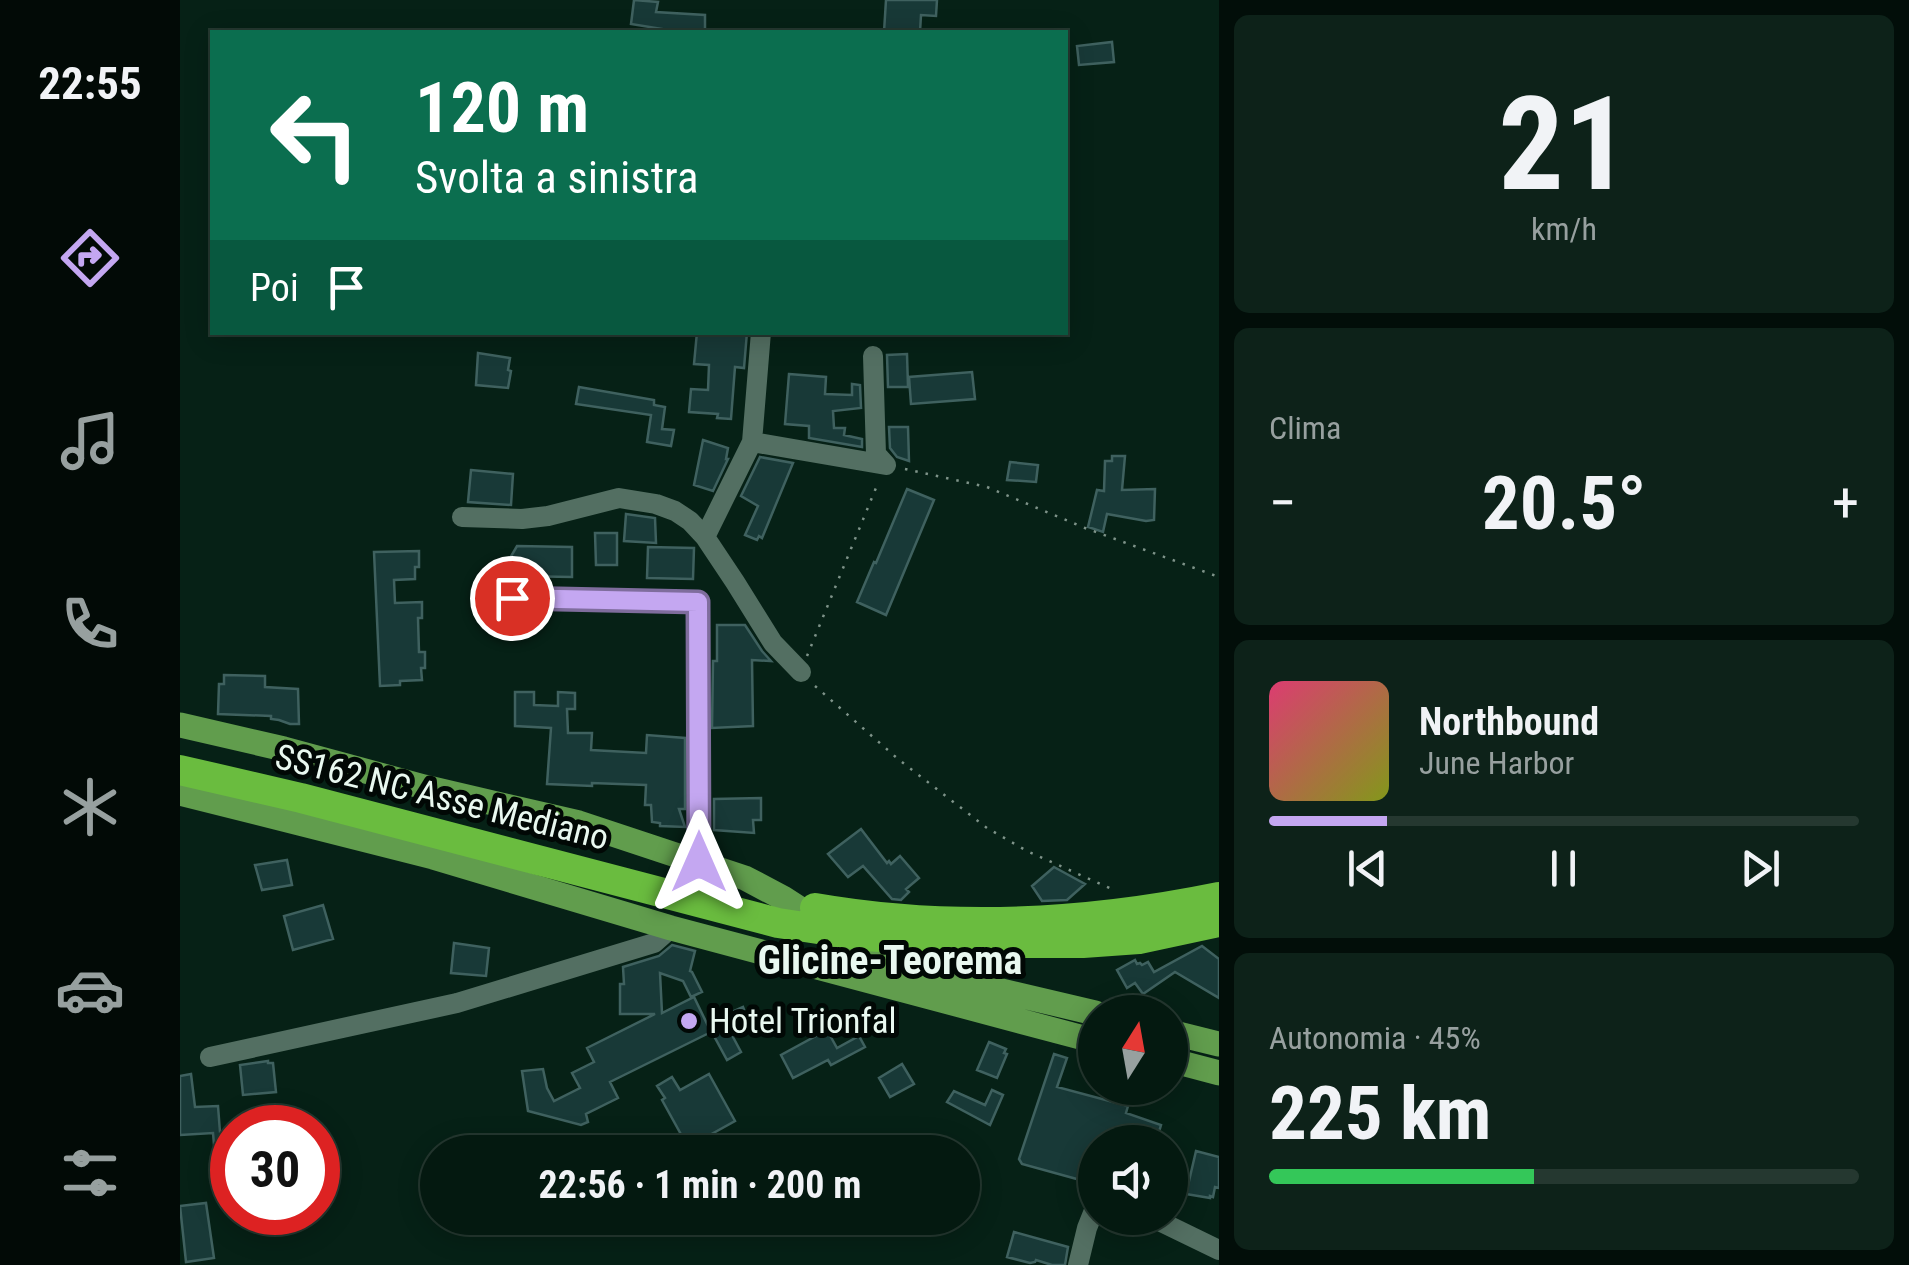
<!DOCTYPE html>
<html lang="it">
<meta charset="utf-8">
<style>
:root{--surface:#041910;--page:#0d2219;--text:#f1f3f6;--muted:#97a09f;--line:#253830;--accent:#c4a7f1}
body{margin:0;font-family:"Roboto Condensed",sans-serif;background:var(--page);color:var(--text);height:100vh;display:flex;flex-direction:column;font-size:38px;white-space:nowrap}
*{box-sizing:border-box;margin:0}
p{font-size:32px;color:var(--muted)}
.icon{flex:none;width:55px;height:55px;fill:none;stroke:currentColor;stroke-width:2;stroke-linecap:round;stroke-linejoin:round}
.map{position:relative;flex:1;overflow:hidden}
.side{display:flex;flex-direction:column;gap:15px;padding:15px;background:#020e09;width:690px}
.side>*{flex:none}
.guide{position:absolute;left:30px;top:30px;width:858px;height:305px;border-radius:0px;box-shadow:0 5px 25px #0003,0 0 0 2px var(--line);background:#0b6e4f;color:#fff;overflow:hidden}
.needle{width:65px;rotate:11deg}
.tools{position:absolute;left:898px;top:995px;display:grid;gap:20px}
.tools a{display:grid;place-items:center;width:110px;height:110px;border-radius:50%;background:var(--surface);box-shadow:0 5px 25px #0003,0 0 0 2px var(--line);font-size:50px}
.speed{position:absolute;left:30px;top:1105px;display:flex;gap:20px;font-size:50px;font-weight:700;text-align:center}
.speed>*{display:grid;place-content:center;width:130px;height:130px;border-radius:50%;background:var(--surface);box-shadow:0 5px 25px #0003,0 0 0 2px var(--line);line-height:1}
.speed .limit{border:15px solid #d22;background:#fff;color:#111}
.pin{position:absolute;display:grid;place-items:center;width:85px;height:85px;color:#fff;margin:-42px;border:5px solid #fff;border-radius:50%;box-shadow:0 2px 10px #0007}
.me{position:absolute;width:110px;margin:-55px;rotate:0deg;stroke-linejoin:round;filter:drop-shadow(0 0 8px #0008)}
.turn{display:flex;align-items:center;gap:35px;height:210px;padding:0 40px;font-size:45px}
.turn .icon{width:130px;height:130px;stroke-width:2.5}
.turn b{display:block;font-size:70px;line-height:85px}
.then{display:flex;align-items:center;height:95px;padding:0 40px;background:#0003;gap:20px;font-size:38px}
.big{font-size:75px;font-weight:700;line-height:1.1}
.side .card{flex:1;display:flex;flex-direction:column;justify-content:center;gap:15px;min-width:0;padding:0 35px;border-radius:15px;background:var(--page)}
.side .dial{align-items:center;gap:0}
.dial b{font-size:130px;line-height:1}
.song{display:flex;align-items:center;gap:30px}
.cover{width:120px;height:120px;border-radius:15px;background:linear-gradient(135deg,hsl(340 70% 55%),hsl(70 70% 35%))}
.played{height:10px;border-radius:5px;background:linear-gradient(90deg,var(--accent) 20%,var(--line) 20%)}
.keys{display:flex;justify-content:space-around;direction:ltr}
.heat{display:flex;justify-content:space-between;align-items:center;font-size:55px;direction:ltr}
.charge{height:15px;border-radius:8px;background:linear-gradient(90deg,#34c759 45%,var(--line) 0)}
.trip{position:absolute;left:240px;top:1135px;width:560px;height:100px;border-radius:50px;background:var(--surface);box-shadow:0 5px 25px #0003,0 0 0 2px var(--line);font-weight:700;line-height:100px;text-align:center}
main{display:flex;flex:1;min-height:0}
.dock{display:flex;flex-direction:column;width:180px;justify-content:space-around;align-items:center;background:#020a06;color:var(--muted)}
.dock .icon{width:70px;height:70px}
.dock .selected{color:var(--accent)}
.dock b{font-size:45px;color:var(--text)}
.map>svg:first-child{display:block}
.building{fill:#183937;stroke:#3f615f;stroke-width:2.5}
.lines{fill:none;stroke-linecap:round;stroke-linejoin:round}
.path{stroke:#7e9389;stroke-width:2.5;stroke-dasharray:2.5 8;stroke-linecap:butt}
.minor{stroke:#536f62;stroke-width:20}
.major{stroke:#619d4d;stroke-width:25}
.highway{stroke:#6abc3f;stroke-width:30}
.route-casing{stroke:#7f6d9d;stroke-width:25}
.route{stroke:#c4a7f1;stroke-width:18}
.poi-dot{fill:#c4a7f1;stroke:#010805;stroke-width:4}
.labels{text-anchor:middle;stroke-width:10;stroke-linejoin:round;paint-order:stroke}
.street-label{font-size:35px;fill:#e9f8f0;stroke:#010805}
.poi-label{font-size:35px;fill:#e9f8f0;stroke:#010805;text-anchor:start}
.quarter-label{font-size:40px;font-weight:bold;fill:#e9f8f0;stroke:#010805}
</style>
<main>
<nav class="dock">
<b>22:55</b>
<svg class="icon selected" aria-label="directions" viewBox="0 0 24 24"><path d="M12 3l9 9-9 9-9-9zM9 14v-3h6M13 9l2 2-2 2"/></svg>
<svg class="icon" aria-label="music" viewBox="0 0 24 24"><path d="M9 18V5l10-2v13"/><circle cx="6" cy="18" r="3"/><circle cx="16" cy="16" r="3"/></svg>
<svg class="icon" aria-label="phone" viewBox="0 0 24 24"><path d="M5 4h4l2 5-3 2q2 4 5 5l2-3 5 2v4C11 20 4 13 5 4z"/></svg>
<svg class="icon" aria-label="climate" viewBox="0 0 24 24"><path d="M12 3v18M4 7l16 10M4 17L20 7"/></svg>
<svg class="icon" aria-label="car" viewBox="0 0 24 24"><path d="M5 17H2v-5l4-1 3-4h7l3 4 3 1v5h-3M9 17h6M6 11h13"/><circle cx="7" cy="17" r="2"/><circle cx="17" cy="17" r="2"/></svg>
<svg class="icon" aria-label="filters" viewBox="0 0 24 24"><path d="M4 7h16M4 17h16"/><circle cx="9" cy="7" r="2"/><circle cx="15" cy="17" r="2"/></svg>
</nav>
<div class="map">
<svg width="1039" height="1265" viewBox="0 0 1039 1265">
<rect width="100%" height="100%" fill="#062116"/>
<path class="building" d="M454 0 478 2 476 12 525 15V32L488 30 451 24Z
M706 0H757L756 16 741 15 740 32H704Z
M932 42 934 62 899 65 897 46Z
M517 332H567L564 368 555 367 551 419 537 418 538 414 509 412 511 389 528 390 529 365 514 364Z
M298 353 330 358 328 370 331 371 328 388 296 385Z
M727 354 728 387H708L707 355Z
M792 372 795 399 731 404 729 377Z
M609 374 646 377 645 394 672 395V384L680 385 681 408 653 411 654 428H665L664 435 682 439V447L629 438V426L605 424Z
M399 387 474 400V405L485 407 482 429 494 430 491 446 467 442 471 415 396 404Z
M709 427H728L729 461 717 457 710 448Z
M523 440 548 448 546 459H548L533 491 514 485Z
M932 456H945L942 490 975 489 974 520 966 521 927 514 923 532 908 527 917 490 924 491 925 461H932Z
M580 457 613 463 582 538 579 536 577 540 565 535 578 506 561 496Z
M830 462 858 465 856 482 827 480Z
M291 470 333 474 331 505 288 502Z
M727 489 754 500 706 615 677 602 694 562 696 563Z
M446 514 475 518 476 543 444 541Z
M415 533H437V565H416Z
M337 546 392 547V577L332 576 322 585 323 570Z
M468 547 514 548 513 579 467 578Z
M239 551V567H235V579L214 580 215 603 242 602V618H238L239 652H245V668H241L242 680 220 681V685L200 686 194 552Z
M537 625H565L582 651 591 661 572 660 573 726 532 728 533 661H537Z
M44 675 85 676V687L118 689 119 724H110L99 720 91 719V716L38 714 39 684H44Z
M335 692H354V705L378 706V692L395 693V709H387L388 733H412L411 750 466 753 467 735 505 738V809H499L505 827 480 826V823L472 822 471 805H465L466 785 412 783V786L367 784 371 728 335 726Z
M581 798V820H573L574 833 534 830V799Z
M681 829 707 863 709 861 711 864 720 856 739 878 726 889 729 892 721 900 712 899 683 866 668 877 648 854Z
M107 860 112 885 82 890 75 865Z
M874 867 905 884 887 900 862 901 852 886Z
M143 905 153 939 113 950 104 916Z
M274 943 309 948 306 976 271 973Z
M492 945 515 951 510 971 512 972 522 992 511 997 503 981 480 973 482 1013 514 997 531 1032 430 1082 438 1098 406 1114 408 1122 401 1125 348 1111 342 1071 363 1069 367 1088 374 1101 400 1088 392 1073 414 1062 407 1048 475 1014H440V984H444L443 967 479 956Z
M1022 946 1039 959V998L995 972 963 994 955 983 947 988 937 970 955 960 957 964 960 963 962 965 968 962 974 972Z
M563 1007 566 1015H570V1023L568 1027 553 1037 561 1052 547 1060 527 1023Z
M647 1030 657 1048 679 1036 685 1047 651 1065 648 1060 613 1078 601 1055Z
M809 1042 826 1049 824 1053 827 1054 817 1078 797 1070Z
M874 1054 887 1058 877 1087 948 1106 946 1113 981 1125 976 1142H915V1184L842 1164 839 1159Z
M88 1061V1063H93L96 1092 63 1095 60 1065Z
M722 1064 734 1084 710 1097 699 1078Z
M11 1074 15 1107 38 1106 40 1132 46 1135 50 1169H52V1190L38 1192 33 1133 0 1135V1076Z
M529 1074 555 1121 508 1147 482 1100 485 1098 477 1086 492 1077 500 1090Z
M812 1090 823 1095 810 1125 767 1102 774 1091 805 1105Z
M1016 1151 1039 1157V1188L1035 1187 1033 1197 1030 1196V1198L1006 1194Z
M26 1203 34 1258 6 1262 0 1206Z
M834 1232 888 1247 885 1265H872L856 1260 855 1262 850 1263 827 1257Z"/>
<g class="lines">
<path class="path" d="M725 469 807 487 905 528 1039 577
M627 656 698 483
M635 686 718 759 807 828 847 851 936 891"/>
<path class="minor" d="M693 356 696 454 706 465
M572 442 581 332
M282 517 342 519 368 516 439 498 476 504 495 511 510 521 525 537 555 582 593 643 621 672
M525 537 572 442 706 465
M332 598 518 602 519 863
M30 1057 277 1003 474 943 491 928
M973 1218 1039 1250
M898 1265 907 1228 915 1208"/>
<path class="major" d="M0 725 104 749 244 787 399 823 565 878 603 898 634 918 675 954 690 960 915 1013
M0 793 253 857 491 928 915 1041
M990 1032 1039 1044
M990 1060 1039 1073"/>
<path class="highway" d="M0 770 121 798 598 923 684 936 801 943H903L959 939 1039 922
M635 908C768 931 907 924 1039 897"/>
</g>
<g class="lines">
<defs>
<path id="route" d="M332 598 518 602 519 862"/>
</defs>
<use href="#route" class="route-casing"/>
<use href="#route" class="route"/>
</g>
<circle class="poi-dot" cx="509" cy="1021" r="10"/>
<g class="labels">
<g class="street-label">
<text transform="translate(262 797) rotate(14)" y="12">SS162 NC Asse Mediano</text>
</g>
<g class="poi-label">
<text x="529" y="1033">Hotel Trionfal</text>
</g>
<g class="quarter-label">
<text x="710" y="974">Glicine-Teorema</text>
</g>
</g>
</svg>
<div class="tools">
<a><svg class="needle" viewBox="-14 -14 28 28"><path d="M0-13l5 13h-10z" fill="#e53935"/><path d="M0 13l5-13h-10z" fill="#97a09f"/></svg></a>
<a><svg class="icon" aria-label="sound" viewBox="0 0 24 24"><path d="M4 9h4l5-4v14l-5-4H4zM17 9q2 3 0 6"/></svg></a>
</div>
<div class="speed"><div class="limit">30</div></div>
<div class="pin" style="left:332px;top:598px;background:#d93025"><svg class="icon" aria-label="arrive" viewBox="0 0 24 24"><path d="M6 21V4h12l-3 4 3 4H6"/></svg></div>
<svg class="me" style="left:519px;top:862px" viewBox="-20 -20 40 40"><path d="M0-17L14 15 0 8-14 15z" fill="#c4a7f1" stroke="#fff" stroke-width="4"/></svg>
<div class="trip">22:56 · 1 min · 200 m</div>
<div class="guide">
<div class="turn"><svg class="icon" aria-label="left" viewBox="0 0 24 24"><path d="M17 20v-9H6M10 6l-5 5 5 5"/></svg><div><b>120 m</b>Svolta a sinistra</div></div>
<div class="then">Poi<svg class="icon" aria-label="arrive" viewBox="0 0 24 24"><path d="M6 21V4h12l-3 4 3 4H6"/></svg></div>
</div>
</div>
<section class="side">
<div class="card dial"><b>21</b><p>km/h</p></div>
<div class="card"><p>Clima</p>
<div class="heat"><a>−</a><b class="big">20.5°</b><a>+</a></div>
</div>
<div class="card">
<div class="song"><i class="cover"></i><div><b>Northbound</b><p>June Harbor</p></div></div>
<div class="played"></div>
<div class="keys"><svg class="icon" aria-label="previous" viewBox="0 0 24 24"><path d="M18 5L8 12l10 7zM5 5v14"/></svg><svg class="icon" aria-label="pause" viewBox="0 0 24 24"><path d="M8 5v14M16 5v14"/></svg><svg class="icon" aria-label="next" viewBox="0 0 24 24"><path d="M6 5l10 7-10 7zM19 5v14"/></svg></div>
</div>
<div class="card"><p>Autonomia · 45%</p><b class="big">225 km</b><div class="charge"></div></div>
</section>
</main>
